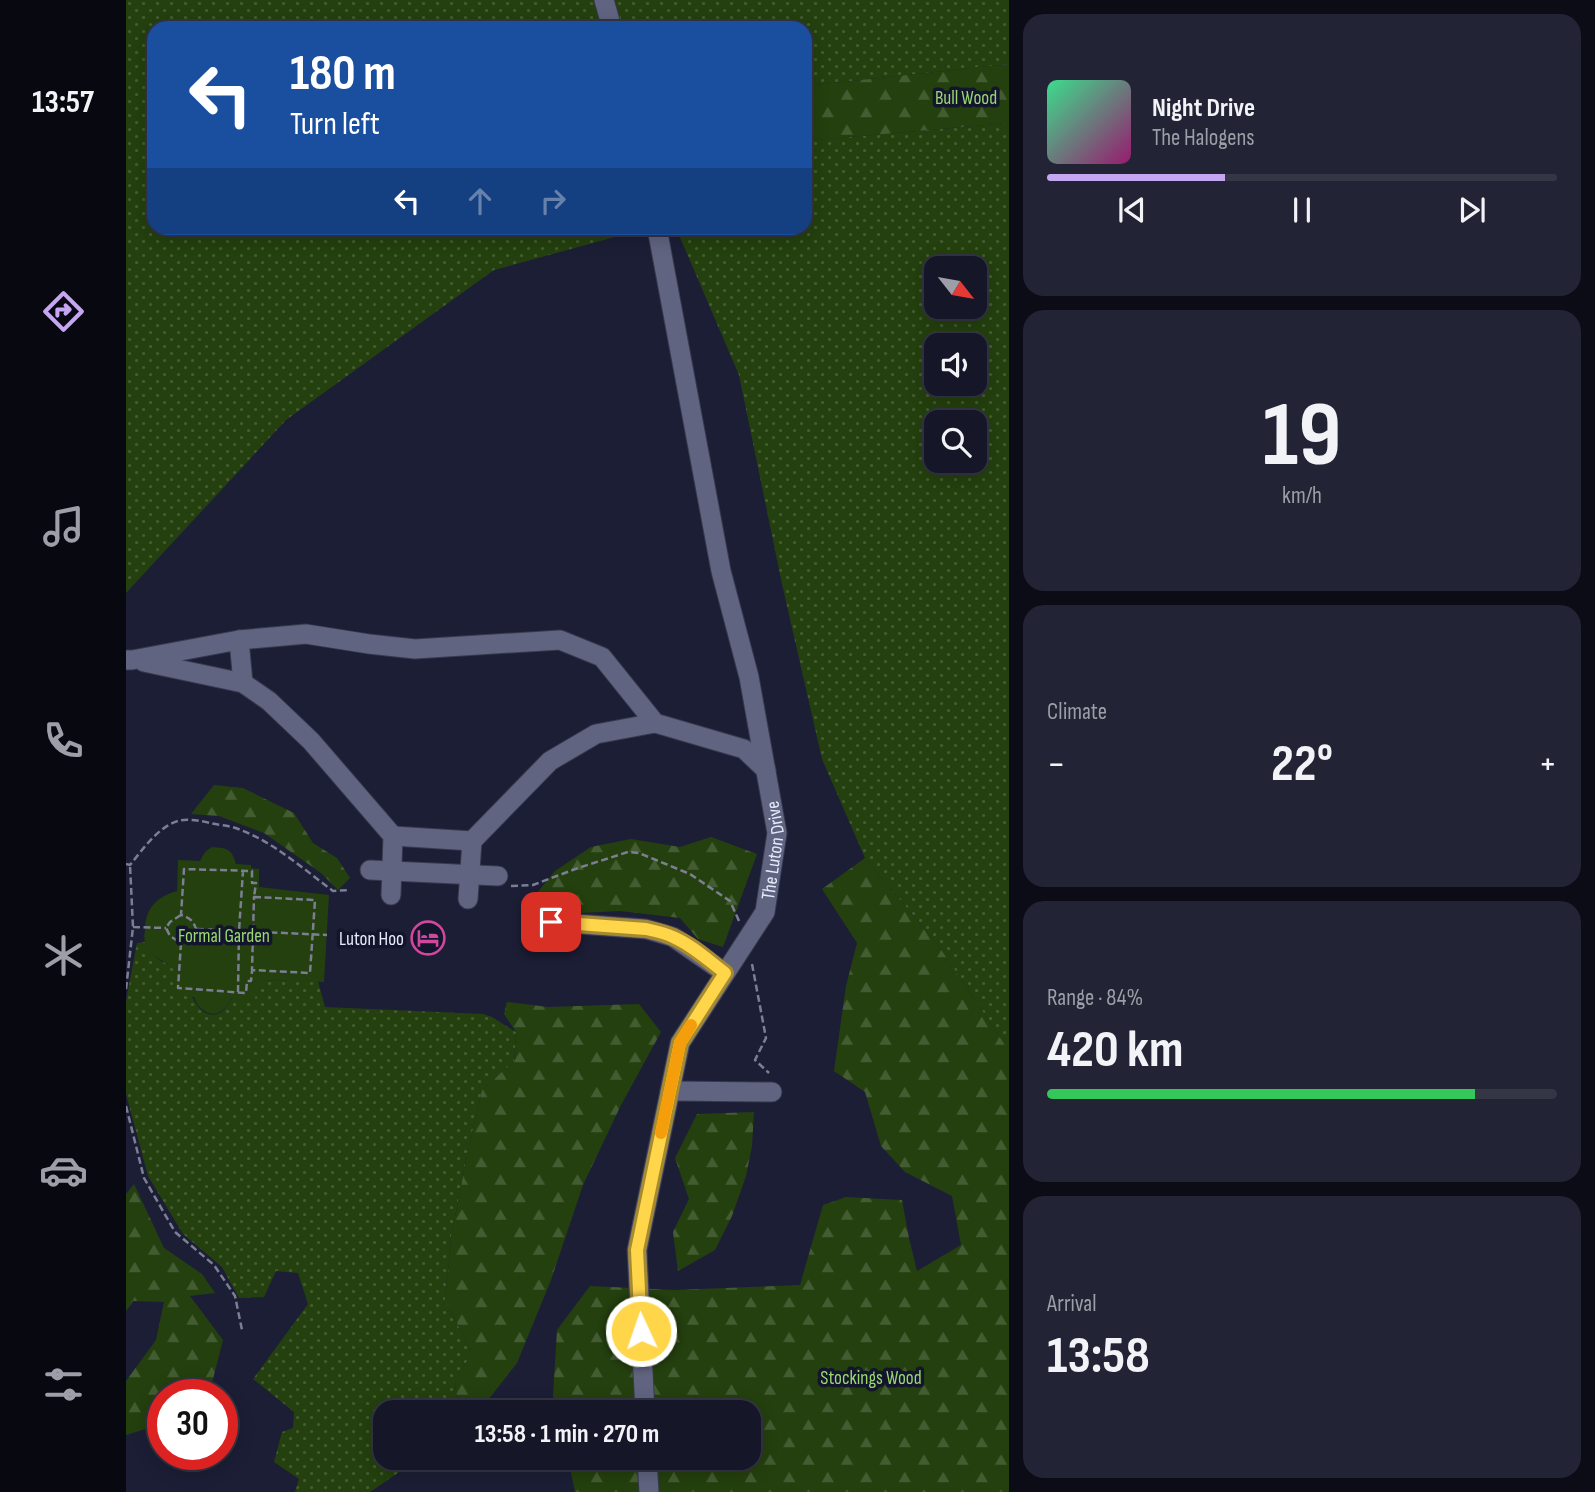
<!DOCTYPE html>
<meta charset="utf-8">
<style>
:root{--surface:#151628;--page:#222334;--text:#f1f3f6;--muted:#9d9fa8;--line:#343545;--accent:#c5a7f1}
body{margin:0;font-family:"Sofia Sans Condensed",sans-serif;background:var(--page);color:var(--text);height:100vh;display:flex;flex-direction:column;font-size:26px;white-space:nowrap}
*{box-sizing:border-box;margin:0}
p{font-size:23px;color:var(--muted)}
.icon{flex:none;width:38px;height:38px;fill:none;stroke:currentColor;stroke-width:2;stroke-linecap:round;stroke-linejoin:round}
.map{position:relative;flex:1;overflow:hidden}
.details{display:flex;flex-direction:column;gap:14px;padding:14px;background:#0c0c16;width:586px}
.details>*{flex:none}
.banner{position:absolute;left:21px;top:21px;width:665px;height:214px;border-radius:21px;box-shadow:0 4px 18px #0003,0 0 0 2px var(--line);background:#1a4fa0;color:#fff;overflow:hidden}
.needle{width:46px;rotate:121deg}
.controls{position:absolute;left:798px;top:256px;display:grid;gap:14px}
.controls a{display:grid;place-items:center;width:63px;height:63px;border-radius:14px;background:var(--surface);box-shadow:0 4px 18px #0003,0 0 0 2px var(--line);font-size:35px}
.speed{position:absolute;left:21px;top:1379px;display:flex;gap:14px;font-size:35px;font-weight:700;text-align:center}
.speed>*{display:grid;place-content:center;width:91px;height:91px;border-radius:50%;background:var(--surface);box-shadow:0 4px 18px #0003,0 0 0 2px var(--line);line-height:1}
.speed .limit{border:10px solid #d22;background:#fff;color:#111}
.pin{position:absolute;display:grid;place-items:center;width:60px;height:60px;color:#fff;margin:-30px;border-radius:14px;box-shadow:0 4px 10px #0006}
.me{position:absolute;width:77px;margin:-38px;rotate:357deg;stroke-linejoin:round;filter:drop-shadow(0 0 5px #0008)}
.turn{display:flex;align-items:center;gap:24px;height:147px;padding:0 28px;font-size:32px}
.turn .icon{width:91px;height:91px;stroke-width:2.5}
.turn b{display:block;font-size:49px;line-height:60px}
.lanes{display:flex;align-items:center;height:66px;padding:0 28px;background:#0003;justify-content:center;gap:35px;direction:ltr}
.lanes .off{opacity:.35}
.big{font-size:52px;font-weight:700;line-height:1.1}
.details .card{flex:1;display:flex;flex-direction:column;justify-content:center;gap:10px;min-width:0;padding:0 24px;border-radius:21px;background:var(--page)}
.details .dial{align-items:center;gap:0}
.dial b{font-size:91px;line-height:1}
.song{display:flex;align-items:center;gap:21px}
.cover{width:84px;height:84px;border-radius:10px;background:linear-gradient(135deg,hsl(150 70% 55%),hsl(320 70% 35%))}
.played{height:7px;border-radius:4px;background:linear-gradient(90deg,var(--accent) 35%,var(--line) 35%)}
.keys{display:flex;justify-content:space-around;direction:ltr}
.heat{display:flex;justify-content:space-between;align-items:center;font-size:38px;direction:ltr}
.charge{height:10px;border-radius:5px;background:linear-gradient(90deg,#34c759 84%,var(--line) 0)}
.trip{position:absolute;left:247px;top:1400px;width:388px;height:70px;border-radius:21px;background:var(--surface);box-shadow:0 4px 18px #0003,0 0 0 2px var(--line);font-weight:700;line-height:70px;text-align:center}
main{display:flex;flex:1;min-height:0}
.dock{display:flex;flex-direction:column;width:126px;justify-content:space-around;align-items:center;background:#080910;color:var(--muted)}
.dock .icon{width:49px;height:49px}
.dock .on{color:var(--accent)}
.dock b{font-size:32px;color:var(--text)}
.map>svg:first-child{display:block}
.grass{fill:url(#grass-dots);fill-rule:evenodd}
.forest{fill:url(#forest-firs)}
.garden{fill:#24400e}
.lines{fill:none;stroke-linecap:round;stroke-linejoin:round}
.minor-casing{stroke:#38394e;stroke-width:21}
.path{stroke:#7c7e93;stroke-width:2.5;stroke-dasharray:7 3.5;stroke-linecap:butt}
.minor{stroke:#606480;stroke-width:19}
.route-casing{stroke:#a68a30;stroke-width:18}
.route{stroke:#ffd54a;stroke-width:12}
.slow{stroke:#f59e0b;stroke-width:12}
.labels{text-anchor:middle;stroke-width:7;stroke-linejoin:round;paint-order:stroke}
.park-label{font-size:19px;fill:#9ad86f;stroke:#13152c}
.street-label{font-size:19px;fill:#e8ebfc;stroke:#13152c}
.poi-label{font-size:19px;fill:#e8ebfc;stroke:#13152c;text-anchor:end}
</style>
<main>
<nav class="dock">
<b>13:57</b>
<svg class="icon on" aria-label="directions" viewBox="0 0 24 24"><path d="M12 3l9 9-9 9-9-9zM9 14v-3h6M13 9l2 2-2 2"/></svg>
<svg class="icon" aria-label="music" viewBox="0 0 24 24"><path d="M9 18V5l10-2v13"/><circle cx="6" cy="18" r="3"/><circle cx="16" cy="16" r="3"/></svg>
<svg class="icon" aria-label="phone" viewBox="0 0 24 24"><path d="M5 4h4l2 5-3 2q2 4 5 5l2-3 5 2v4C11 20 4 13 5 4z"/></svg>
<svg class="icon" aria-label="climate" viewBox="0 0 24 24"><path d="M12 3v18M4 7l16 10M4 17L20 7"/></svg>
<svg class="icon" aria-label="car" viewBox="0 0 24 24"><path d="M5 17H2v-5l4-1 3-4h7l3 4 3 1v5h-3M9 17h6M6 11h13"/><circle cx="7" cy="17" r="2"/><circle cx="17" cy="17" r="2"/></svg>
<svg class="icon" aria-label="filters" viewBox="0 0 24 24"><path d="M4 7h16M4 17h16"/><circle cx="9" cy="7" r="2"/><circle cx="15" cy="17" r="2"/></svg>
</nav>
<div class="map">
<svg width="883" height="1492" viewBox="0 0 883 1492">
<defs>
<pattern id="grass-dots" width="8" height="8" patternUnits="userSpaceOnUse" patternTransform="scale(1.75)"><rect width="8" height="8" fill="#24400e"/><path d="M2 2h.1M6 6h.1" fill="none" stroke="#445c32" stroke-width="1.8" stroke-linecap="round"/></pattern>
<pattern id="forest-firs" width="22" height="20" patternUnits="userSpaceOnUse" patternTransform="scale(1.75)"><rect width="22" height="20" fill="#24400e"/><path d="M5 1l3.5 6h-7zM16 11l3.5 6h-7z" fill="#445c32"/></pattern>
</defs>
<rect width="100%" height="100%" fill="#1c1e36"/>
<path class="grass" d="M0 0H883V64L679 86V28H28V228H522L368 270 160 420 0 593Z
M883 123V1051L812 945 739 858 696 759 656 584 613 375 550 228H679V141ZM810 268H849V306H810ZM810 345H849V383H810ZM810 422H849V460H810Z
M19 942C24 950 29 958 37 962 41 964 45 964 48 966 62 977 68 1024 94 1013 101 1009 102 1001 108 997 119 990 127 991 136 980L192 981 199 1007 357 1014 366 1017 390 1032 388 1061 356 1090 340 1160 325 1238 319 1300 346 1353 329 1381 332 1412H259V1458H294L244 1492H169L173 1479 148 1462 156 1432 167 1428 168 1412 127 1379 182 1304 172 1273 150 1271 138 1297 113 1298 96 1267 57 1234 22 1176 0 1094V1001L11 943Z"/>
<path class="forest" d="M883 64V123L679 141V86Z
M88 785 117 788 168 813 187 843 211 858 224 878 212 890 195 873 138 833 93 816 65 814Z
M585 837 631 854 597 947 572 939 554 918 494 911 435 914 401 905 429 871 465 847 505 839 554 847Z
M739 858 812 945 883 1051V1492H449L442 1458H623V1412H431L427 1396 431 1330 464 1286 548 1290 674 1285 697 1205 720 1197 776 1200 783 1238 791 1271 835 1245 826 1196 779 1172 755 1146 739 1092 708 1071 720 986 731 943 696 889Z
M381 1002 422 1007 513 1004 535 1032 494 1107 457 1185 425 1280 391 1363 362 1400 345 1412H332L329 1381 346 1353 319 1300 325 1238 340 1160 356 1090 388 1061 390 1032 378 1014Z
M628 1112 626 1146 620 1176 606 1216 589 1250 552 1271 547 1232 563 1199 549 1158 571 1114Z
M8 1184 38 1248 76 1274 89 1293 64 1296 97 1340 83 1395H37V1413L23 1428 0 1435V1381L30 1340 38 1302 7 1301 0 1311V1194Z"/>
<path class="garden" d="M86 847C101 848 106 849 110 864L125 865V868L133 869V887L203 895 198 982 136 980V987L130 988 129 1001 106 998C105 999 100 1008 99 1008 87 1021 72 1010 68 997L48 995V966C36 962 24 955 19 942 18 939 18 934 19 931 19 909 30 897 51 891L52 860 74 861 79 852Z"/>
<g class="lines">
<defs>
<g id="minor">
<path d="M478 0 486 28"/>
<path d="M113 640 117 683"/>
<path d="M0 660H6L113 640 180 634 243 644 289 649 434 640 476 657 529 723 618 749 640 770"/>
<path d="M18 662 117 683 143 701 185 741 267 836 265 895"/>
<path d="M267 836 346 841"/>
<path d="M244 870 372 876"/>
<path d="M342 899 346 841 424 761 470 734 529 723"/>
<path d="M425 922 520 929 547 937 599 973"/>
<path d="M544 1091 646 1092"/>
<path id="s1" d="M519 1412 511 1250 554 1043 639 912 651 833 623 677 595 571 531 228"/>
<path d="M521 1458 523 1492"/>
</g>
</defs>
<use href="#minor" class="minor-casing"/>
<path class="path" d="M0 864 4 865C17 849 32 827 52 821 61 818 75 821 84 823 91 825 99 825 106 827 143 838 176 868 207 891L224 890
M385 886 407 885 452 868 502 852 513 853 564 874 604 901 613 921
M128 897 189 900 184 973 126 970Z
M55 915 44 922 40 928 44 936 55 943 67 937 70 929C67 920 64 918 55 915L58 869 126 871V883H130L128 897
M7 927 40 928
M71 929 201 935
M55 943 52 988 120 993 121 981H125L126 971
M626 964 640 1038 629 1060 643 1073
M0 989 7 927 4 865
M112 992 113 931 117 871
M0 1106 18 1178 49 1232 88 1265 109 1296 116 1330"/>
<use href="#minor" class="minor"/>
</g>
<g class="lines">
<defs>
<path id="route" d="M425 922 520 929C529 931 539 933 547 937 566 945 583 961 599 973L554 1043 511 1250 515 1331"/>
</defs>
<use href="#route" class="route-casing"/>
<use href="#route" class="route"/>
<path class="slow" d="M535 1133 554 1043 565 1025"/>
</g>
<defs>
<symbol id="hotel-ring" viewBox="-11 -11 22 22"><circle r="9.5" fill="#13152c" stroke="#d1479c" stroke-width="1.5"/><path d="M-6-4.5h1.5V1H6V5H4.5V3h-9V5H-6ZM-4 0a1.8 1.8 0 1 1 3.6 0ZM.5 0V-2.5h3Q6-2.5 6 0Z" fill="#d1479c"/></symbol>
</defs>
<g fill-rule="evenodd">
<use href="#hotel-ring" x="283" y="919" width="38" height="38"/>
</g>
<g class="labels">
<g class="park-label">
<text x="840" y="104">Bull Wood</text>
<text x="98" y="942">Formal Garden</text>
<text x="745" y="1384">Stockings Wood</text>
</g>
<g class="street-label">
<text dy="7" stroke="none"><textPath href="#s1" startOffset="592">The Luton Drive</textPath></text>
</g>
<g class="poi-label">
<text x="278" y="945">Luton Hoo</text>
</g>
</g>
</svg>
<div class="controls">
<a><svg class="needle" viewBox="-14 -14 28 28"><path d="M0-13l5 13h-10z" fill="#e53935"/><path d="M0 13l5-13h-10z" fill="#9d9fa8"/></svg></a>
<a><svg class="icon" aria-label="sound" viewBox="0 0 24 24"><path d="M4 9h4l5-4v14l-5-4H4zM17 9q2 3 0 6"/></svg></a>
<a><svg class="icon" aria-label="search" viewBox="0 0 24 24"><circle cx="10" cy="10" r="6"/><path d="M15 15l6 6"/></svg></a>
</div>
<div class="speed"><div class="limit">30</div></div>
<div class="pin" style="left:425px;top:922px;background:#d93025"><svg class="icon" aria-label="arrive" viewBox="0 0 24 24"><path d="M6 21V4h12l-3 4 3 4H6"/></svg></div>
<svg class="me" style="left:515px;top:1331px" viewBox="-20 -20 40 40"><circle r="17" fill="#ffd54a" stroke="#fff" stroke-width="3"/><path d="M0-11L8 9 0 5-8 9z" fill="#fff"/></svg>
<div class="trip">13:58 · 1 min · 270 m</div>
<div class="banner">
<div class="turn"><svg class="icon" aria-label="left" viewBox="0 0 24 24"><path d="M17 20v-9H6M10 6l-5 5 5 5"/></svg><div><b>180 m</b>Turn left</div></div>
<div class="lanes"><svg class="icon" aria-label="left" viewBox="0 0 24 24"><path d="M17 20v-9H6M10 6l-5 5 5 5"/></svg><svg class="icon off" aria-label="ahead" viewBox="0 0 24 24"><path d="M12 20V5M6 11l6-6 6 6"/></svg><svg class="icon off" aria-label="right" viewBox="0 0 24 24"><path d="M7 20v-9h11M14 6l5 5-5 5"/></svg></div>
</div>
</div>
<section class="details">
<div class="card">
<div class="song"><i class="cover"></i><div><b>Night Drive</b><p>The Halogens</p></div></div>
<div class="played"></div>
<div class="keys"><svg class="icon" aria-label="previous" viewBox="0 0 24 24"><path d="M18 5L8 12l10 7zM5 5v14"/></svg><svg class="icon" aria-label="pause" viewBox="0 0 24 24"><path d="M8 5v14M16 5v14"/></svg><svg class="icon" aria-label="next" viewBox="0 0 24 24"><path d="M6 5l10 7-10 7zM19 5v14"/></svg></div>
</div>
<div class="card dial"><b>19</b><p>km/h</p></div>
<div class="card"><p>Climate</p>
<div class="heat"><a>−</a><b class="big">22°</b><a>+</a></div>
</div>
<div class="card"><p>Range · 84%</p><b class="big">420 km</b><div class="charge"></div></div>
<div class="card"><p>Arrival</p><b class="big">13:58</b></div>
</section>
</main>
